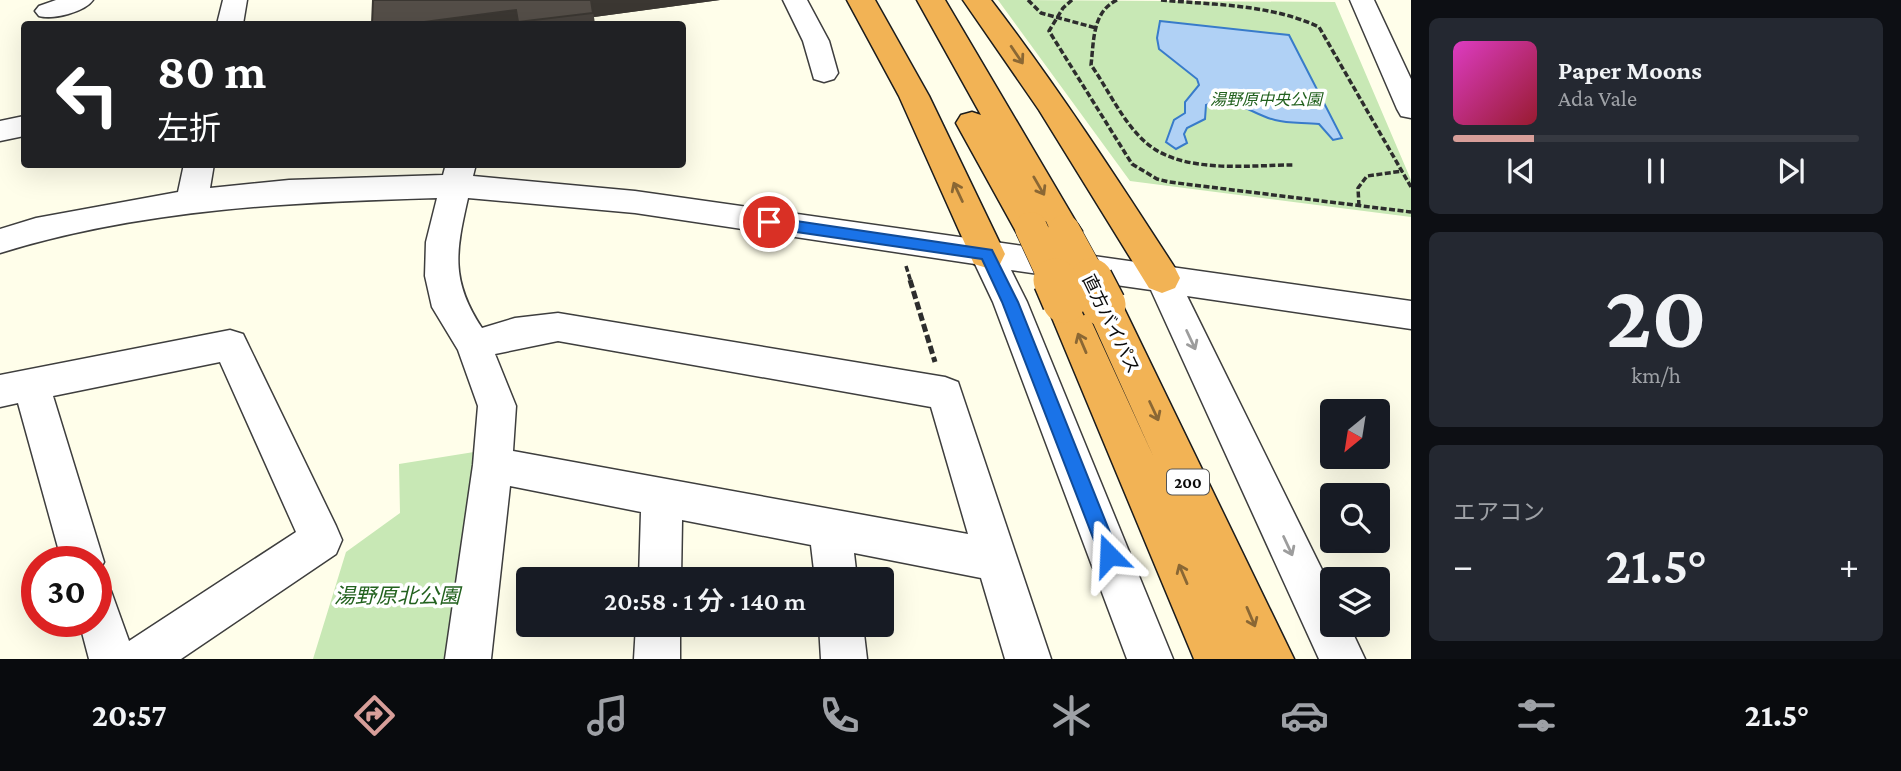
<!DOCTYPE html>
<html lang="ja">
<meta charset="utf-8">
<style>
:root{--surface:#171b24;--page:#242831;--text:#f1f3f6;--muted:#9ea1a6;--line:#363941;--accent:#d79e99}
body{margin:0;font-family:"Crimson Pro","Noto Sans JP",serif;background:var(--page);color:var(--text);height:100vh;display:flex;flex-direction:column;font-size:26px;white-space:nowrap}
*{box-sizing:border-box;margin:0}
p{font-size:23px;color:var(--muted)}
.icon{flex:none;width:38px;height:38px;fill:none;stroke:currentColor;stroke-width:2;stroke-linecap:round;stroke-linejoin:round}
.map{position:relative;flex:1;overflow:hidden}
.side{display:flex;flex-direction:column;gap:18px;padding:18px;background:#0d0f14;width:490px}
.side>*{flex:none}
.hud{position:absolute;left:21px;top:21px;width:665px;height:147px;border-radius:7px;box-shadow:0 7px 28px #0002;background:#202124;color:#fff;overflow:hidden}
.needle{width:46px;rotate:210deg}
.fabs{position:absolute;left:1320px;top:399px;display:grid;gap:14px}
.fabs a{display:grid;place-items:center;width:70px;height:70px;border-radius:7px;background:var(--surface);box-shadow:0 7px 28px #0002;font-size:35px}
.speed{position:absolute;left:21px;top:546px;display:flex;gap:14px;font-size:35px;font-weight:700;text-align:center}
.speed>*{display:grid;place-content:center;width:91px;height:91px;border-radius:50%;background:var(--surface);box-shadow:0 7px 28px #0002;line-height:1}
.speed .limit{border:10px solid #d22;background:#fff;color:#111}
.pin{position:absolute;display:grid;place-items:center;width:60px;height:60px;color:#fff;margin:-30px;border:4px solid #fff;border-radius:50%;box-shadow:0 2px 7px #0007}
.me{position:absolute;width:77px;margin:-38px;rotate:339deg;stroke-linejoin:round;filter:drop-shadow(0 0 5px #0008)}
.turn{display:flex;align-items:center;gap:24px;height:147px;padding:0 21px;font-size:32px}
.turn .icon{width:91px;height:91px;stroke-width:2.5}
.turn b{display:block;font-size:49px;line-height:60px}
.big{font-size:52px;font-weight:600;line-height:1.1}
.side .tile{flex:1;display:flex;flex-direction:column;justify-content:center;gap:10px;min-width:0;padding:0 24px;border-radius:10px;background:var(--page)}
.side .dial{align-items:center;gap:0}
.dial b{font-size:91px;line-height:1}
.song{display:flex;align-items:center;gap:21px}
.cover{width:84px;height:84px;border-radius:10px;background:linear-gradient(135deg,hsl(310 70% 55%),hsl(350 70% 35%))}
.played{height:7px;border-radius:4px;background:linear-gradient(90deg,var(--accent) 20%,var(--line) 20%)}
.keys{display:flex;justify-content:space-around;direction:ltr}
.heat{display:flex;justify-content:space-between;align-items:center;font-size:38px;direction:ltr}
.trip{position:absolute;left:516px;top:567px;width:378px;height:70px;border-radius:7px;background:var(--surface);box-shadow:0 7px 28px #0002;font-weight:600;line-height:70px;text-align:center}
.tabs{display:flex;height:112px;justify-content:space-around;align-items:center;background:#090b0e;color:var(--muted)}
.tabs .icon{width:49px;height:49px}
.tabs .current{color:var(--accent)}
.tabs b{font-size:32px;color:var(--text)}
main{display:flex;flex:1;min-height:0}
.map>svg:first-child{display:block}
.green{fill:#c8e8b5}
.water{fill:#b0d1f5;stroke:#387bca;stroke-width:2}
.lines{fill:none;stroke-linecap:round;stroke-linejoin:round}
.minor-casing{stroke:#3e3e3e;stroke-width:3}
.highway-casing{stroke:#1c1c1c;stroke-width:3}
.path-far1{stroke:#2d2d2d;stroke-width:3.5;stroke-dasharray:6 2.5;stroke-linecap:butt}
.path{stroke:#2d2d2d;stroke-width:5;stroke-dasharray:8 3.5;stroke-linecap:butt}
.minor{fill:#fff;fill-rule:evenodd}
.highway{fill:#f2b355;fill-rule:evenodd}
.highway-bridge-far1-casing{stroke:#1c1c1c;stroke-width:33;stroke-linecap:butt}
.highway-bridge-casing{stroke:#1c1c1c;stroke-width:46;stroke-linecap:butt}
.highway-bridge-far1{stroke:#f2b355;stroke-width:32}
.highway-bridge{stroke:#f2b355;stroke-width:43}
.wall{fill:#48433e}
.shaded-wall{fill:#3b3732}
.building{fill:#544e48;stroke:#3b3732;stroke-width:2}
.oneway{stroke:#8a6734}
.oneway2{stroke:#9d9d9d}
.route{fill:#1a73e8;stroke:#114b97;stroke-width:2}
.labels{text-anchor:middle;stroke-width:7;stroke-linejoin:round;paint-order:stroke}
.far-park-label{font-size:16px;font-style:italic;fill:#22611e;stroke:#fff}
.shield{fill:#fff;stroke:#545454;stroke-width:2}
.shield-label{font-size:16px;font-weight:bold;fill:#0b0b0b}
.street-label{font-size:18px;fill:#0b0b0b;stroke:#fff}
.near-park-label{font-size:21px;font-style:italic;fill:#22611e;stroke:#fff}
</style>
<main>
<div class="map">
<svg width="1411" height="659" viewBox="0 0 1411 659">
<rect width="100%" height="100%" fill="#fffeea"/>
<path class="green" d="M998 0 1335 2 1411 180V217L1130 181Z
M474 452 478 479 451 659H313L346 552 400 513 399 464Z"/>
<path class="water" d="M1160 21 1289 35 1342 138 1333 140 1319 124C1304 122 1290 124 1275 120 1250 114 1233 94 1206 105L1205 119 1187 128 1184 134 1187 143 1176 149 1166 142 1174 120 1185 113V102L1199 85 1197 79 1159 49 1157 38Z"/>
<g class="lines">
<defs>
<path id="minor" d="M56 0H93C85 12 53 20 39 16L35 11 39 6Z
M223 0H247L243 24H217Z
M783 0H807L829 41 838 73 834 79 824 82 814 79 803 41Z
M1350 0H1374L1411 79V118L1401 116 1397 109Z
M24 116V136L0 141V121Z
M184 164H214L210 188 289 180 443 175 446 164H476L473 176 635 191 1411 301V329L1187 296 1332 590V625H1349L1365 659H1319L1151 290 1011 270 1027 302 1173 659H1127L993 302 975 264 635 213 468 198C456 251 450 280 482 328L515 318 558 313 945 377 958 382 1051 659H1005L981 578 854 553 857 579H815L811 545 682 520 681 579H639L641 512 510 486 491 659H445L473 465 478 406 458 350 432 307 425 276 426 242 437 198C290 202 142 209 0 253V229L36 218 178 192ZM558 341 931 407 968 534 513 451 516 406 495 354Z
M230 330 243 334 336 526 342 540 336 554 181 659H89L79 621H96V584L111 591 129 641 296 532 220 362 53 396 104 562 96 577V562H62L18 403 0 407V375Z
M636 625H680V659H634Z
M819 625H863L867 659H821Z"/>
<path id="highway" d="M847 0H875L929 96 1005 254 1000 264 987 268 974 264 899 96Z
M917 0H945L1076 222 1082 231 1076 240 1064 244 1052 240 1047 232 1043 237 1031 241 1019 237 956 123 961 115 972 112 981 115Z
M963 0H991C1057 86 1116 177 1175 268L1180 278 1175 288 1162 293 1149 288 1039 110Z
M1064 286 1077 290 1154 458 1085 305 1091 294 1104 290 1117 294 1294 659H1194L1045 301 1051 290Z"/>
</defs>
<use href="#minor" class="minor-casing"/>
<use href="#highway" class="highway-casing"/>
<path class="path-far1" d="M1028 0 1041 13 1096 28
M1072 0 1063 8 1049 31 1132 164 1157 179 1169 182 1411 212
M1117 0C1092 12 1094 41 1091 65 1108 89 1121 119 1143 140 1179 175 1247 165 1293 165
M1161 0C1214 5 1270 4 1319 27L1411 187
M1359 206 1358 188 1367 176 1403 171
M906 266 911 282"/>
<path class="path" d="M910 280 935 362"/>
<use href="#minor" class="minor"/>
<use href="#highway" class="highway"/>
<defs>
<path id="highway-bridge-far1" d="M1031 228 1056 282
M1064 231 1092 282"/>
<path id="highway-bridge" d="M1055 280 1064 301
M1091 280 1104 305"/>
</defs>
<use href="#highway-bridge-far1" class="highway-bridge-far1-casing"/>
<use href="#highway-bridge" class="highway-bridge-casing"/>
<use href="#highway-bridge-far1" class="highway-bridge-far1"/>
<use href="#highway-bridge" class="highway-bridge"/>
</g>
<path class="wall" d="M373 0H720L594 17 595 24H372Z"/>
<path class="shaded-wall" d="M591 0H720L594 17Z
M516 10 518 24H409Z"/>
<path class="building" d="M373 0H595H591L593 13 518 22 516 10 409 24H372Z"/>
<defs><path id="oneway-shaft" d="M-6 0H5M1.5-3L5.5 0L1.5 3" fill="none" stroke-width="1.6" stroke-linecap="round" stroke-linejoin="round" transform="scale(1.75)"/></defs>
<g class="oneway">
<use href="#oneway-shaft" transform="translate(1017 55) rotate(56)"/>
<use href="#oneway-shaft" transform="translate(1039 186) rotate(60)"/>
<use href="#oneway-shaft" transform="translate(958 192) rotate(-115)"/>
<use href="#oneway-shaft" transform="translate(1082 343) rotate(-113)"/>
<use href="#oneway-shaft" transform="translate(1154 411) rotate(65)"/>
<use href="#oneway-shaft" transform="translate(1183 574) rotate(-113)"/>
<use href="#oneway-shaft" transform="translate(1251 617) rotate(67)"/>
</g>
<g class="oneway2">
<use href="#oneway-shaft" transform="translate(1191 340) rotate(65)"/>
<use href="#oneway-shaft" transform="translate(1288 546) rotate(65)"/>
</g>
<path class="route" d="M769 217 992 250 1018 302 1119 555 1116 561 1109 564 1102 561 1002 302 982 259 769 228 762 222Z"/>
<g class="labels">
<g class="far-park-label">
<text x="1266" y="105">湯野原中央公園</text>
</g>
<rect class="shield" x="1167" y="469.5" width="42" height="25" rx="5"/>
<g class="shield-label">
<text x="1188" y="488">200</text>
</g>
<g class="street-label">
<text transform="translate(1111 324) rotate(64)" y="6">直方バイパス</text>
</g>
<g class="near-park-label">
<text x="397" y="603">湯野原北公園</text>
</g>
</g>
</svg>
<div class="fabs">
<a><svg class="needle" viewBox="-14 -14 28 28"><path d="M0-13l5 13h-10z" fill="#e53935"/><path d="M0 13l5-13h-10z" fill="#9ea1a6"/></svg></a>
<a><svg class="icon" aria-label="search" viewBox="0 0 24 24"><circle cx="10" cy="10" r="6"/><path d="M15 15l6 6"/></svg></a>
<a><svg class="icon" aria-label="layers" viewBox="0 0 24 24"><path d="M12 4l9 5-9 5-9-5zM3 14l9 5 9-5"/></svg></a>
</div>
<div class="speed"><div class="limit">30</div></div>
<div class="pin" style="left:769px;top:222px;background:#d93025"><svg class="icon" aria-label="arrive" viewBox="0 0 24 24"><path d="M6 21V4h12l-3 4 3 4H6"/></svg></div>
<svg class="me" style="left:1109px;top:555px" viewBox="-20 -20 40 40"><path d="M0-17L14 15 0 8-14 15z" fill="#1a73e8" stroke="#fff" stroke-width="4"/></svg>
<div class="trip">20:58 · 1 分 · 140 m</div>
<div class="hud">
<div class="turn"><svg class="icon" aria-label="left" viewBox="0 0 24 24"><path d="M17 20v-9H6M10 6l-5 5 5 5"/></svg><div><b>80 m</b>左折</div></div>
</div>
</div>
<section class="side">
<div class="tile">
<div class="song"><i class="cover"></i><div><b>Paper Moons</b><p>Ada Vale</p></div></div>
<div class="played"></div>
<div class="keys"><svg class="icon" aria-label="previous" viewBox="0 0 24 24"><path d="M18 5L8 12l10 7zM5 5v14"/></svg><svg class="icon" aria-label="pause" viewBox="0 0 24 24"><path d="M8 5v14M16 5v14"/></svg><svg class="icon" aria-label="next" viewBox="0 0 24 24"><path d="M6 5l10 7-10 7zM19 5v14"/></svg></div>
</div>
<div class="tile dial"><b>20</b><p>km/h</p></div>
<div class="tile"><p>エアコン</p>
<div class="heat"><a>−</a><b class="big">21.5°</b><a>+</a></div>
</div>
</section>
</main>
<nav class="tabs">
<b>20:57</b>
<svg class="icon current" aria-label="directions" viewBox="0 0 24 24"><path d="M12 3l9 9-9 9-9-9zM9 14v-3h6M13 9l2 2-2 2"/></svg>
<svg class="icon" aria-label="music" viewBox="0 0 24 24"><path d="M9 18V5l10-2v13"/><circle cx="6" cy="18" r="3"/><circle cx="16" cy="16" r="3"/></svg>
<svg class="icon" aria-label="phone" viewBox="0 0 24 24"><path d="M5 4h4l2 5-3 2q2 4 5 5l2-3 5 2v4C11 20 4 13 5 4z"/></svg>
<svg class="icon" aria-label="climate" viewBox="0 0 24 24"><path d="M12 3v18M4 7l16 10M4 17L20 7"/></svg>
<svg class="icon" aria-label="car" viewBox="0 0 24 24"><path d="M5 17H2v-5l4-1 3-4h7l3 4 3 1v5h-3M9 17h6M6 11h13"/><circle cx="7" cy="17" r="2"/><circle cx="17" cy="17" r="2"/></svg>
<svg class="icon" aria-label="filters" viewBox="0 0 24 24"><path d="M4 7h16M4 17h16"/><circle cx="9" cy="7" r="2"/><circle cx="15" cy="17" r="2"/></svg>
<b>21.5°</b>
</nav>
